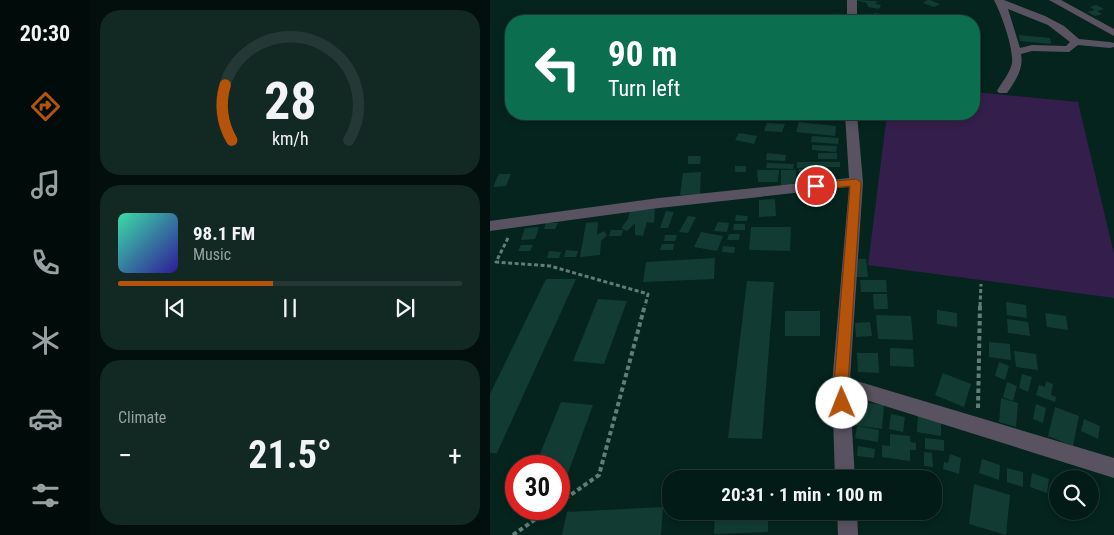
<!DOCTYPE html>
<meta charset="utf-8">
<style>
:root{--surface:#031b16;--page:#112823;--text:#f1f3f6;--muted:#97a1a1;--line:#243935;--accent:#b45309}
body{margin:0;font-family:"Roboto Condensed",sans-serif;background:var(--page);color:var(--text);height:100vh;display:flex;flex-direction:column;font-size:19px;white-space:nowrap}
*{box-sizing:border-box;margin:0}
p{font-size:16px;color:var(--muted)}
.icon{flex:none;width:28px;height:28px;fill:none;stroke:currentColor;stroke-width:2;stroke-linecap:round;stroke-linejoin:round}
.map{position:relative;flex:1;overflow:hidden}
.panel{display:flex;flex-direction:column;gap:10px;padding:10px;background:#020f0c;width:400px}
.panel>*{flex:none}
.top-card{position:absolute;left:15px;top:15px;width:475px;height:105px;border-radius:20px;box-shadow:0 2px 8px #0003,0 0 0 1px var(--line);background:#0b6e4f;color:#fff;overflow:hidden}
.tools{position:absolute;left:559px;top:470px;display:grid;gap:10px}
.tools a{display:grid;place-items:center;width:50px;height:50px;border-radius:50%;background:var(--surface);box-shadow:0 2px 8px #0003,0 0 0 1px var(--line);font-size:25px}
.speed{position:absolute;left:15px;top:455px;display:flex;gap:10px;font-size:25px;font-weight:700;text-align:center}
.speed>*{display:grid;place-content:center;width:65px;height:65px;border-radius:50%;background:var(--surface);box-shadow:0 2px 8px #0003,0 0 0 1px var(--line);line-height:1}
.speed .limit{border:8px solid #d22;background:#fff;color:#111}
.pin{position:absolute;display:grid;place-items:center;width:42px;height:42px;color:#fff;margin:-21px;border:2px solid #fff;border-radius:50%;box-shadow:0 1px 5px #0007}
.me{position:absolute;width:55px;margin:-28px;rotate:359deg;stroke-linejoin:round;filter:drop-shadow(0 0 4px #0008)}
.turn{display:flex;align-items:center;gap:18px;height:105px;padding:0 20px;font-size:22px}
.turn .icon{width:65px;height:65px;stroke-width:2.5}
.turn b{display:block;font-size:35px;line-height:42px}
.big{font-size:38px;font-weight:700;line-height:1.1}
.panel .tile{flex:1;display:flex;flex-direction:column;justify-content:center;gap:8px;min-width:0;padding:0 18px;border-radius:20px;background:var(--page)}
.panel .dial{align-items:center;gap:0}
.dial svg{height:130px;overflow:visible;fill:none;stroke:var(--line);stroke-width:7;stroke-linecap:round;text-anchor:middle}
.dial text{fill:var(--text);stroke:none}
.song{display:flex;align-items:center;gap:15px}
.cover{width:60px;height:60px;border-radius:8px;background:linear-gradient(135deg,hsl(160 70% 55%),hsl(250 70% 35%))}
.played{height:5px;border-radius:2px;background:linear-gradient(90deg,var(--accent) 45%,var(--line) 45%)}
.keys{display:flex;justify-content:space-around;direction:ltr}
.heat{display:flex;justify-content:space-between;align-items:center;font-size:28px;direction:ltr}
.trip{position:absolute;left:172px;top:470px;width:280px;height:50px;border-radius:20px;background:var(--surface);box-shadow:0 2px 8px #0003,0 0 0 1px var(--line);font-weight:700;line-height:50px;text-align:center}
main{display:flex;flex:1;min-height:0}
.tabs{display:flex;flex-direction:column;width:90px;justify-content:space-around;align-items:center;background:#010b09;color:var(--muted)}
.tabs .icon{width:35px;height:35px}
.tabs .on{color:var(--accent)}
.tabs b{font-size:22px;color:var(--text)}
.map>svg:first-child{display:block}
.green{fill:#341e4b}
.building{fill:#123c33}
.lines{fill:none;stroke-linecap:round;stroke-linejoin:round}
.path-far1{stroke:#627d77;stroke-width:3;stroke-dasharray:4 2.5;stroke-linecap:butt}
.path{stroke:#627d77;stroke-width:4;stroke-dasharray:4.5 3;stroke-linecap:butt}
.minor{fill:#595361;fill-rule:evenodd}
.route{fill:#b45309;stroke:#753606}
</style>
<main>
<nav class="tabs">
<b>20:30</b>
<svg class="icon on" aria-label="directions" viewBox="0 0 24 24"><path d="M12 3l9 9-9 9-9-9zM9 14v-3h6M13 9l2 2-2 2"/></svg>
<svg class="icon" aria-label="music" viewBox="0 0 24 24"><path d="M9 18V5l10-2v13"/><circle cx="6" cy="18" r="3"/><circle cx="16" cy="16" r="3"/></svg>
<svg class="icon" aria-label="phone" viewBox="0 0 24 24"><path d="M5 4h4l2 5-3 2q2 4 5 5l2-3 5 2v4C11 20 4 13 5 4z"/></svg>
<svg class="icon" aria-label="climate" viewBox="0 0 24 24"><path d="M12 3v18M4 7l16 10M4 17L20 7"/></svg>
<svg class="icon" aria-label="car" viewBox="0 0 24 24"><path d="M5 17H2v-5l4-1 3-4h7l3 4 3 1v5h-3M9 17h6M6 11h13"/><circle cx="7" cy="17" r="2"/><circle cx="17" cy="17" r="2"/></svg>
<svg class="icon" aria-label="filters" viewBox="0 0 24 24"><path d="M4 7h16M4 17h16"/><circle cx="9" cy="7" r="2"/><circle cx="15" cy="17" r="2"/></svg>
</nav>
<section class="panel">
<div class="tile dial"><svg viewBox="0 0 100 80">
<path d="M14 69A42 42 0 1 1 86 69"/>
<path d="M14 69A42 42 0 0 1 10 35" stroke="#b45309"/>
<text x="50" y="56" font-size="32" font-weight="700">28</text>
<text x="50" y="72" font-size="11">km/h</text>
</svg></div>
<div class="tile">
<div class="song"><i class="cover"></i><div><b>98.1 FM</b><p>Music</p></div></div>
<div class="played"></div>
<div class="keys"><svg class="icon" aria-label="previous" viewBox="0 0 24 24"><path d="M18 5L8 12l10 7zM5 5v14"/></svg><svg class="icon" aria-label="pause" viewBox="0 0 24 24"><path d="M8 5v14M16 5v14"/></svg><svg class="icon" aria-label="next" viewBox="0 0 24 24"><path d="M6 5l10 7-10 7zM19 5v14"/></svg></div>
</div>
<div class="tile"><p>Climate</p>
<div class="heat"><a>−</a><b class="big">21.5°</b><a>+</a></div>
</div>
</section>
<div class="map">
<svg width="624" height="535" viewBox="0 0 624 535">
<rect width="100%" height="100%" fill="#04241d"/>
<path class="green" d="M484 92 588 102 624 254V298L378 265 397 114H484Z"/>
<path class="building" d="M365 0 388 1 385 4 391 5 389 9 378 7 377 3Z
M437 0H440L450 4 444 7 433 3Z
M606 5 614 9 607 11 612 14 605 16 597 12 605 10 600 7Z
M384 13 392 14 390 20 377 19 378 16H383Z
M529 35 560 38 561 44 530 41Z
M309 122 346 126 345 136 306 132Z
M277 123 295 124 292 132 274 131Z
M249 133 267 136 264 144 245 140Z
M322 136 349 138 348 144 321 142Z
M322 145 347 146 346 152 322 150Z
M277 153 296 155 295 161 276 160Z
M328 153H347V159H328Z
M198 156H211L210 164H198Z
M307 162H350V167L307 168Z
M277 163 304 164 303 169 276 168Z
M245 166H256V172H245Z
M309 169H325L326 185H309Z
M267 170H289L288 182H268Z
M291 170H306V182L301 185H291Z
M211 172 210 194 190 195 193 173Z
M9 174H21L16 186 3 187Z
M285 199 286 216 269 217V200Z
M165 209 164 223 157 222 153 236 145 235V223L137 231 131 228 138 219 140 211Z
M176 211 184 212 178 228H170Z
M246 215 258 216 257 221H245Z
M198 216 206 217 198 233 189 232Z
M108 222 107 235 114 231 117 235 111 241 110 255 90 257 96 223Z
M228 222 239 223 237 232 224 231Z
M56 223H68L65 229H54Z
M244 224H255V230H243Z
M49 227 45 239 31 240 35 228Z
M261 227H301L300 251 259 250Z
M121 230H133L131 236H119Z
M211 232 233 236 227 251 204 247Z
M239 234H250L249 240H237Z
M175 235H187L185 241H174Z
M172 244H184L183 250H170Z
M31 245H43L40 251H28Z
M233 246 245 247 244 253 232 252Z
M76 250 88 251 86 257H74Z
M59 251 71 252 69 258H57Z
M225 258 224 279 153 282 156 262Z
M363 259H376L378 277H365Z
M56 279H86L7 453H0V394Z
M370 280H396L397 292H371Z
M257 281 284 282 272 439 238 438Z
M383 294H397L398 309H384Z
M108 299 137 301 114 364 83 361Z
M516 302 536 305 537 318 517 315Z
M447 310 467 313V327L447 324Z
M295 311H330V336H295Z
M555 313 576 316 578 330 557 327Z
M386 315 421 316 423 340 388 339Z
M517 319 538 322 540 336 518 333Z
M380 322 382 336 366 337 365 323Z
M499 342 520 344 521 360 499 357Z
M400 348 423 349 424 367 400 366Z
M524 351 546 354 548 370 526 367Z
M367 353H388L389 373 368 372Z
M509 362 519 366 515 380 505 376Z
M453 373 481 384 474 407 445 395Z
M532 374 542 377 538 392 529 388Z
M556 381 563 384 561 395 566 397 565 402 546 395 549 385 555 387Z
M517 382 527 386 523 401 513 397Z
M511 398 528 403 526 427 509 422Z
M365 401 394 405 392 429 362 425Z
M71 402 103 405 71 492 69 491V466H45Z
M546 404 556 408 553 423 543 419Z
M565 407 589 416 583 446 558 436Z
M401 414 415 417 413 432 399 429Z
M428 414 451 418V436L427 432Z
M594 419 610 426 608 439 591 431Z
M367 426 389 430 388 442 365 438Z
M400 434 420 436V442L426 443V450H420V461L392 457V445L400 446Z
M435 438 454 440V451L435 449Z
M368 446 385 449 384 458 367 456Z
M434 452 442 453 443 467 434 466Z
M460 454 471 458 469 474 453 469 454 462 458 463Z
M492 459 510 465 509 480 489 473Z
M517 468 533 472V487L517 482Z
M542 473 559 479 557 493 540 487Z
M484 484 520 495 516 535 479 524Z
M173 507 171 535H72L77 512Z
M225 511H278V532L224 534Z"/>
<g class="lines">
<path class="path-far1" d="M18 238 6 262 60 266 158 294 155 306
M490 306 491 284"/>
<path class="path" d="M488 408 490 305
M69 503 109 475 155 305
M23 535 60 509"/>
<path class="minor" d="M357 0H367V21H357Z
M504 0H514L555 16 574 26 589 39 620 42 624 43V47L620 48 588 45 579 52 542 51 531 54C534 69 525 81 517 93H509L507 91C512 82 520 73 522 63 524 49 511 13 504 0ZM518 9 558 25 580 42 576 46 542 45 530 48Z
M559 0H571L624 29V36Z
M355 114H367L373 182 360 379 624 458V478L360 395 365 479H345L342 384 359 187 169 208 0 231V221L169 198 359 178Z
M347 511H367L368 535H348Z"/>
</g>
<path class="route" d="M366 179 371 182 358 384 359 403 357 408 352 410 347 408 344 384 360 186 326 190 321 186 326 183Z"/>
</svg>
<div class="tools">
<a><svg class="icon" aria-label="search" viewBox="0 0 24 24"><circle cx="10" cy="10" r="6"/><path d="M15 15l6 6"/></svg></a>
</div>
<div class="speed"><div class="limit">30</div></div>
<div class="pin" style="left:326px;top:186px;background:#d93025"><svg class="icon" aria-label="arrive" viewBox="0 0 24 24"><path d="M6 21V4h12l-3 4 3 4H6"/></svg></div>
<svg class="me" style="left:352px;top:403px" viewBox="-20 -20 40 40"><circle r="19" fill="#fff"/><path d="M0-13L10 11 0 6-10 11z" fill="#b45309"/></svg>
<div class="trip">20:31 · 1 min · 100 m</div>
<div class="top-card">
<div class="turn"><svg class="icon" aria-label="left" viewBox="0 0 24 24"><path d="M17 20v-9H6M10 6l-5 5 5 5"/></svg><div><b>90 m</b>Turn left</div></div>
</div>
</div>
</main>
